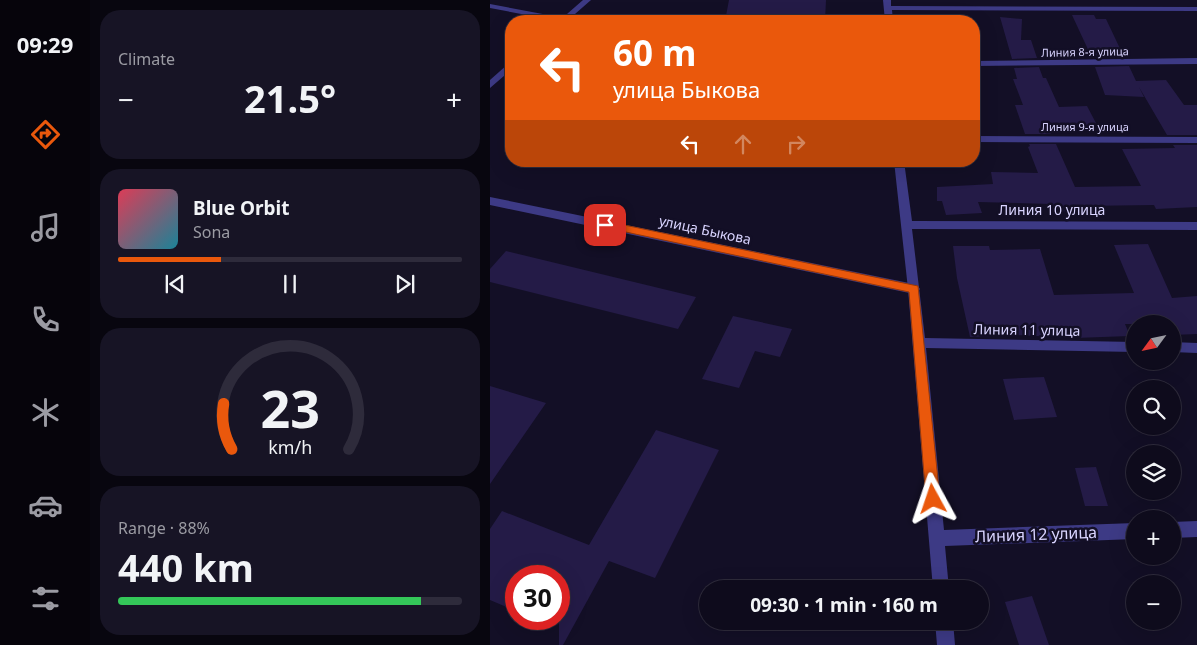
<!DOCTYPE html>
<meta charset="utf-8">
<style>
:root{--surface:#0e0b1c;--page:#171425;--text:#f1f3f6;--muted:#9b9ba3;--line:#2e2b3b;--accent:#ea580c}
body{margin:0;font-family:"Noto Sans",sans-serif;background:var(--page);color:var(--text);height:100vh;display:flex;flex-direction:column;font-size:19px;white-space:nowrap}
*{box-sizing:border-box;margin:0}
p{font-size:16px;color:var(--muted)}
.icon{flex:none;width:28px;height:28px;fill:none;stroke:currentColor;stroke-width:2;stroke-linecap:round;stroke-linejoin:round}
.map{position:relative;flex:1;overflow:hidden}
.side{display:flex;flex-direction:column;gap:10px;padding:10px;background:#08060f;width:400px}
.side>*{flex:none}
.top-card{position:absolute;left:15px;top:15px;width:475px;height:152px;border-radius:20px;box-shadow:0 5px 20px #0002,0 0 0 1px var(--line);background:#ea580c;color:#fff;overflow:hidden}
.needle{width:32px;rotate:237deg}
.tools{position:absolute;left:636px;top:315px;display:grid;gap:10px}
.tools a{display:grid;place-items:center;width:55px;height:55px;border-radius:50%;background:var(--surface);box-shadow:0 5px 20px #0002,0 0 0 1px var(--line);font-size:25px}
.speed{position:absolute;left:15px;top:565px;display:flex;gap:10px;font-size:25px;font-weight:700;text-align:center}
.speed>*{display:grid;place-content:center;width:65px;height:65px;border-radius:50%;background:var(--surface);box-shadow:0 5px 20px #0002,0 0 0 1px var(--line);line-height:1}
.speed .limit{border:8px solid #d22;background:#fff;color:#111}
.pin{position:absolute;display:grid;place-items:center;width:42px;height:42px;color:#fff;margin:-21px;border-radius:10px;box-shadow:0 2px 8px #0006}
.me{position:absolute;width:55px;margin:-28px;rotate:355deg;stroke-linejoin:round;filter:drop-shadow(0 0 4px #0008)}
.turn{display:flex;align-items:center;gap:18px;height:105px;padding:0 25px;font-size:22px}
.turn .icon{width:65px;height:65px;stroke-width:2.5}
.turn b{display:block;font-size:35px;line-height:42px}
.lanes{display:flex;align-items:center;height:48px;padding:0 25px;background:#0003;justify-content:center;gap:25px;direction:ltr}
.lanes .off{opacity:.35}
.big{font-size:38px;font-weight:700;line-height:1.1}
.side .card{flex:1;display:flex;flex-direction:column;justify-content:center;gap:8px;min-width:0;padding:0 18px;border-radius:20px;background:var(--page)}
.side .dial{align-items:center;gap:0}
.dial svg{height:130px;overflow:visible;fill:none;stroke:var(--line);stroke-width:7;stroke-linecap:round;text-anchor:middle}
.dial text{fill:var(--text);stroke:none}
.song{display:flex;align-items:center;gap:15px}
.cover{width:60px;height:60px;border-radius:8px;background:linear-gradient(135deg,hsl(350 70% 55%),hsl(190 70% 35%))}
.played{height:5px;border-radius:2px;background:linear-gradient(90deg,var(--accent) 30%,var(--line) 30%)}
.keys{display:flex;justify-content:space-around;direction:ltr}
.heat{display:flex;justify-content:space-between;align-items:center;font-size:28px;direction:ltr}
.charge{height:8px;border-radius:4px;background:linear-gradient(90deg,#34c759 88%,var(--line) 0)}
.trip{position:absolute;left:209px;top:580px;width:290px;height:50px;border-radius:25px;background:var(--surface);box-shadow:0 5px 20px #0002,0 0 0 1px var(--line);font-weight:700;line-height:50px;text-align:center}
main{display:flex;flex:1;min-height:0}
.tab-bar{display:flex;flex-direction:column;width:90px;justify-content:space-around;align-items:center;background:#06040b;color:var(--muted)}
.tab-bar .icon{width:35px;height:35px}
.tab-bar .selected{color:var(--accent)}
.tab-bar b{font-size:22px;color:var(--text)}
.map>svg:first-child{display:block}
.building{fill:#241b47}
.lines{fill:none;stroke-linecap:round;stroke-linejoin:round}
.service{fill:#3d3a85;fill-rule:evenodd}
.minor{fill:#3d3a85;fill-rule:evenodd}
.tertiary{fill:#3d3a85;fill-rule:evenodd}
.route{fill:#ea580c;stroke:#983908}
.labels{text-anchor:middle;stroke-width:5;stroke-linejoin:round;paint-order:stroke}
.far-street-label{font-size:11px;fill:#d9d4ff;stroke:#130f26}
.street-label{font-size:14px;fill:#d9d4ff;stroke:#130f26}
.near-street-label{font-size:16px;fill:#d9d4ff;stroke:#130f26}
</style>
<main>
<nav class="tab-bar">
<b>09:29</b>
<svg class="icon selected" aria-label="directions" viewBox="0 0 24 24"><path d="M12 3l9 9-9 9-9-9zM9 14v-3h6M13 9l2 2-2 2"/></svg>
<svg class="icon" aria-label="music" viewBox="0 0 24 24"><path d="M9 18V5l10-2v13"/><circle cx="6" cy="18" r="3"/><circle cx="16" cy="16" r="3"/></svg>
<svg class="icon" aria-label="phone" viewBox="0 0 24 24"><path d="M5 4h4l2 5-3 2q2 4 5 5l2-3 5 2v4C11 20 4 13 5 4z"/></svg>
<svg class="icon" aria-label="climate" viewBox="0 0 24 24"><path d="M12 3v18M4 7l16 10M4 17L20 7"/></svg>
<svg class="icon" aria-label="car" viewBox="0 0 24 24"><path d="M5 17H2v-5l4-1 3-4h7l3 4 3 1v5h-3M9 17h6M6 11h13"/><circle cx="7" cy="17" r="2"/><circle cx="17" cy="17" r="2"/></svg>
<svg class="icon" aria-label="filters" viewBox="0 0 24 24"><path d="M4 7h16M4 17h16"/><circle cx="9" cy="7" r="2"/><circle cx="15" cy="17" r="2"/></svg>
</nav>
<section class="side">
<div class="card"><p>Climate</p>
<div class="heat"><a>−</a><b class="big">21.5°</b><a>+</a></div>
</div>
<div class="card">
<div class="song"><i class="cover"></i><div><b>Blue Orbit</b><p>Sona</p></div></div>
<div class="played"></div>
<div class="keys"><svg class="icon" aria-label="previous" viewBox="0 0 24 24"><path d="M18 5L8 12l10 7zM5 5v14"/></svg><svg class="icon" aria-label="pause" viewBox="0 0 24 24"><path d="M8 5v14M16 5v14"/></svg><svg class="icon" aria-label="next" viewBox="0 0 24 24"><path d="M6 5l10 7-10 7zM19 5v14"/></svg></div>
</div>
<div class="card dial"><svg viewBox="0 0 100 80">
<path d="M14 69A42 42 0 1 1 86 69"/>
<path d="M14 69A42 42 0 0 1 9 41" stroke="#ea580c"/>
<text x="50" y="56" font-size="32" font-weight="700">23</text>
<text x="50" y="72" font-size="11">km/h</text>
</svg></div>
<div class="card"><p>Range · 88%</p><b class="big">440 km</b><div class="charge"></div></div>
</section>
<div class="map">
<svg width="707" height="645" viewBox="0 0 707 645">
<rect width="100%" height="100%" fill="#130f26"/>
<path class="building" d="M239 0H336L335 21H235Z
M582 15H604L606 19H616L634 57 602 58Z
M510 17 532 19 531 40H541L547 58 522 59Z
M639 66 646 81 676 80 694 105H707V135H677L649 87 654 97 615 95 605 67Z
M549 67 553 78H556L569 107 597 106 607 125 558 128 561 134H535L525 105H533L523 79H527L524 68Z
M539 144H566L585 187 651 186 632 149 685 148 683 145H707V207L666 209 664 205 591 206 592 212 563 211 561 204 488 202 492 213 456 215 452 201H447V187L503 184 501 172 548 173 538 147 540 146Z
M658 244 682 298 707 296V334L682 335V324H635L640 336 585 338 525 335 480 337 467 278 463 246H499L500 250 550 249 564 295 644 293 624 245Z
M16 251 206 297 188 329 0 282V269Z
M243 316 302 329 290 357 265 351 249 388 212 379Z
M554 377 567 417 524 420 513 379Z
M0 386 56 403 0 484Z
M166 430 229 450 165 578 119 561 73 645H69V576H26V611L0 600V529L12 511 99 545Z
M606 467 618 506H595L585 468Z
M542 596 559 645H529L515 602Z"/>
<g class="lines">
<path class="service" d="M0 4 74 18 78 20 68 21 0 8Z"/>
<path class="minor" d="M93 0H101L77 21H69Z
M393 0H401V6L707 7V11L402 10 403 21H395Z
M707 58V64L484 66V61Z
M18 64H21V70L0 88V80Z
M484 136 707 137V143L484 142Z
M404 161H414L422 221 707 222V230L422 229 435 338 645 342V352L436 348 454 530 645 523V539L455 546 459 589H443L418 289Z
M682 342 707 343V353L682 352Z
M707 521V537L682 538V522Z
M445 621H463L465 645H447Z"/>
<path class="tertiary" d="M0 197 424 284 428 286 430 289 428 292 424 294 0 205Z"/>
</g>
<path class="route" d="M115 221 428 286 450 499 448 503 443 505 438 503 436 499 419 292 112 227V222Z"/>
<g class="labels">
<g class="far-street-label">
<text transform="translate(595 52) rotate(-1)" y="4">Линия 8-я улица</text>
<text x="595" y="131">Линия 9-я улица</text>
</g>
<g class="street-label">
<text x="562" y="215">Линия 10 улица</text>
<text transform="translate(215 230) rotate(12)" y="5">улица Быкова</text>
<text transform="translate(537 330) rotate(1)" y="5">Линия 11 улица</text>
</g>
<g class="near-street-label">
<text transform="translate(546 534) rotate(-2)" y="6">Линия 12 улица</text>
</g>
</g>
</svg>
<div class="tools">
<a><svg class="needle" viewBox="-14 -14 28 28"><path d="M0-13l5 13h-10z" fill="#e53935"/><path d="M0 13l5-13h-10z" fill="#9b9ba3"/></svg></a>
<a><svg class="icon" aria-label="search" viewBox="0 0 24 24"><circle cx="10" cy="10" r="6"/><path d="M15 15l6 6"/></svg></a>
<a><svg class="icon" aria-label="layers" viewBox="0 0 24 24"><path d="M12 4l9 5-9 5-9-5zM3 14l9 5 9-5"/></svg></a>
<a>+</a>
<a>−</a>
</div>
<div class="speed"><div class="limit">30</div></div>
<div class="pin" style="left:115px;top:225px;background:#d93025"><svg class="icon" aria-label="arrive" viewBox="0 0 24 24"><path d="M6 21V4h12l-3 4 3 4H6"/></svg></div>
<svg class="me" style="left:443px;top:499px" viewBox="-20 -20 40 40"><path d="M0-17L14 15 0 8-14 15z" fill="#ea580c" stroke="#fff" stroke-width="4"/></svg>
<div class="trip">09:30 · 1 min · 160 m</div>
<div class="top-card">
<div class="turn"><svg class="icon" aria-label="left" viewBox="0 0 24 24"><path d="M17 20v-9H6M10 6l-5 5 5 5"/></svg><div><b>60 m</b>улица Быкова</div></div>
<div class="lanes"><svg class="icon" aria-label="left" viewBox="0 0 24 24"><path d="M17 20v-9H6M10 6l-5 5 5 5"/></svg><svg class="icon off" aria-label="ahead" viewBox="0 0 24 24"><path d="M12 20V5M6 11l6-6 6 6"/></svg><svg class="icon off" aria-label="right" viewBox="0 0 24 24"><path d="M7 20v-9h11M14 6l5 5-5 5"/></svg></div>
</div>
</div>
</main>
